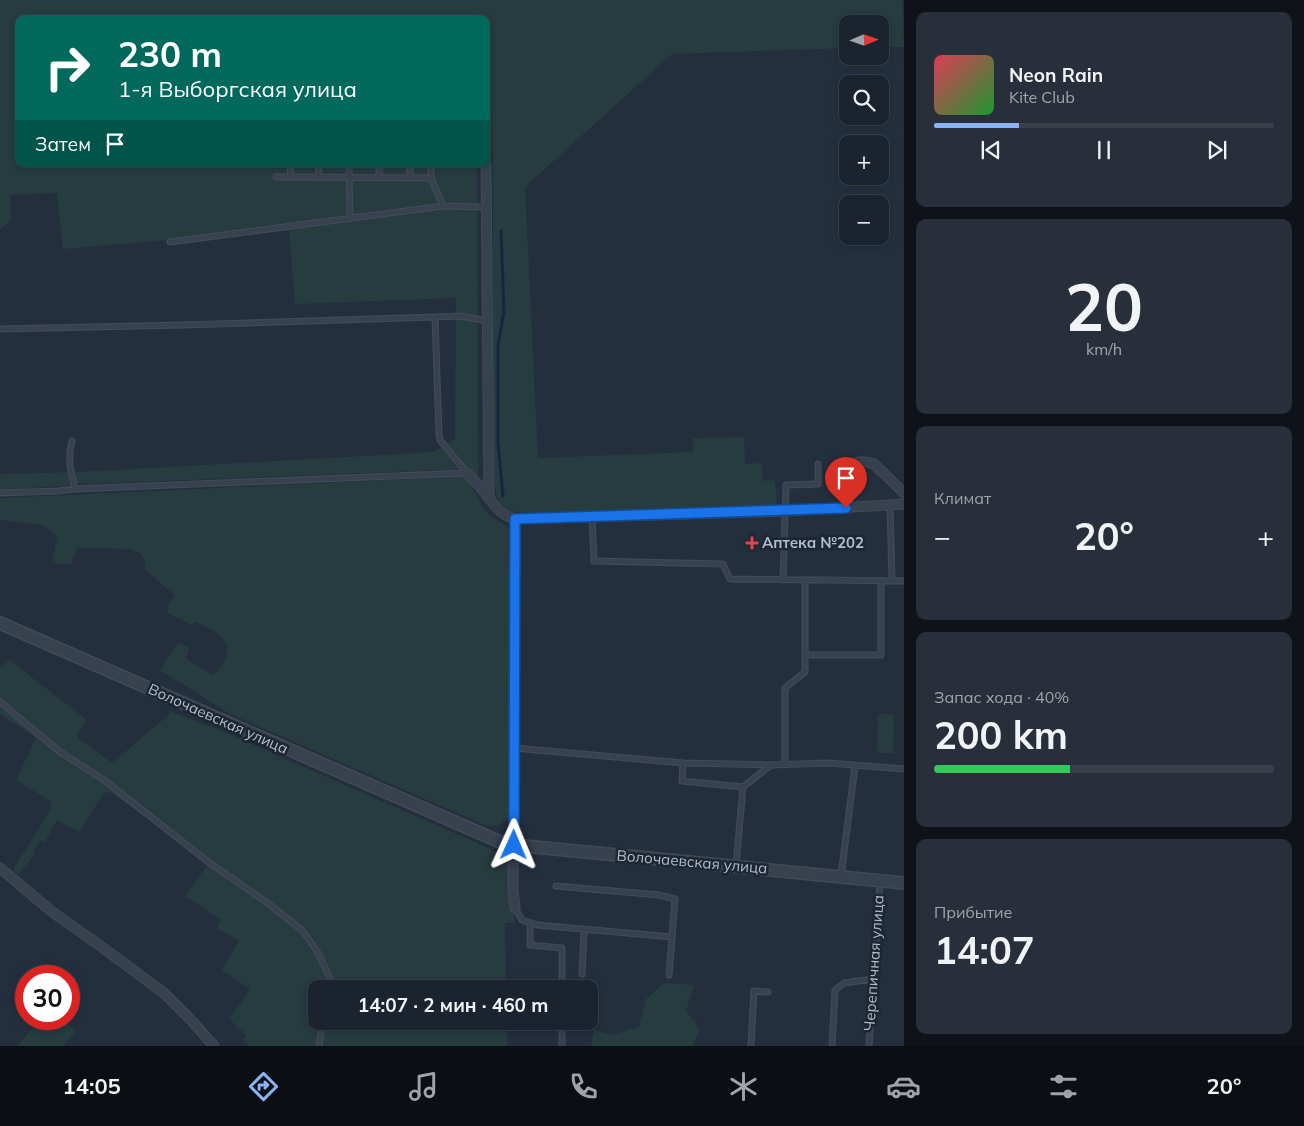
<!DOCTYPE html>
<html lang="ru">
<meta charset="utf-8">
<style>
:root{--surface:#1b232e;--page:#282f3a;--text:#f1f3f6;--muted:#a0a4aa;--line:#39404a;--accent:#8ab4f8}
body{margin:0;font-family:Mulish,sans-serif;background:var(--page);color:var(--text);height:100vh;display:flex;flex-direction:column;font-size:19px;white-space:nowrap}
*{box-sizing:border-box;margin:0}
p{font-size:16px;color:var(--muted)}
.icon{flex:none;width:28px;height:28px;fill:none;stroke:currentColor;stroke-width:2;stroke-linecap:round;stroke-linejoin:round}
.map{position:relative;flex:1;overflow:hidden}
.details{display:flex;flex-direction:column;gap:12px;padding:12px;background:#0f1319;width:400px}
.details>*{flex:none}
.banner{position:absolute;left:15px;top:15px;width:475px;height:152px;border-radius:10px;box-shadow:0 2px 8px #0003,0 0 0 1px var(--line);background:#00695c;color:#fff;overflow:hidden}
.needle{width:32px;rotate:88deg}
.fabs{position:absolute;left:839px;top:15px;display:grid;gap:10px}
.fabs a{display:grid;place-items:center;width:50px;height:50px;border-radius:10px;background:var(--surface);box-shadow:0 2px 8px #0003,0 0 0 1px var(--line);font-size:25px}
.speed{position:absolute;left:15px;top:965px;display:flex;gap:10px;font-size:25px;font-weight:700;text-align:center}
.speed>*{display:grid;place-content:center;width:65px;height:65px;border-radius:50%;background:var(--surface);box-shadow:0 2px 8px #0003,0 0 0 1px var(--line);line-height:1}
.speed .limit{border:8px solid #d22;background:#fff;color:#111}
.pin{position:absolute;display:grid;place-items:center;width:42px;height:42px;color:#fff;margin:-51px -21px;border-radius:50% 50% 50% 0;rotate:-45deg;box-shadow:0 0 5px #0007}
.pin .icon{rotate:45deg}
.me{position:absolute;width:55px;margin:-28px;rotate:1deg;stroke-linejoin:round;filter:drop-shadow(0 0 4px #0008)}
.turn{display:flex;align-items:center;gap:18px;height:105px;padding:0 20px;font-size:22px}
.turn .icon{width:65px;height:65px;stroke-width:2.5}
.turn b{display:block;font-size:35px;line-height:42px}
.then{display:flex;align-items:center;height:48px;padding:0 20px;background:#0003;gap:10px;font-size:19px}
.big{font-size:38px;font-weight:700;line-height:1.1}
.details .widget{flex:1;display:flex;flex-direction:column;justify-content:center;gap:8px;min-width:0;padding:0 18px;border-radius:10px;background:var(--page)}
.details .dial{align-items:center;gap:0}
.dial b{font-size:65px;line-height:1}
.song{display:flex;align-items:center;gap:15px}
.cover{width:60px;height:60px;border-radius:8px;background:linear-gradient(135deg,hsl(350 70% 55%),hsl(130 70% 35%))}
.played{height:5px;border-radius:2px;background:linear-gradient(90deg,var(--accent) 25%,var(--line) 25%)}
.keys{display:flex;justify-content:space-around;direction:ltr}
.heat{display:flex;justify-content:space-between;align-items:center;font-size:28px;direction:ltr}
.charge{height:8px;border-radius:4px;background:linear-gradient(90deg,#34c759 40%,var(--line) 0)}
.trip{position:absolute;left:308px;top:980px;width:290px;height:50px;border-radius:10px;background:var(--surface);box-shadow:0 2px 8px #0003,0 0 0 1px var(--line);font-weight:700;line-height:50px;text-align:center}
.tabs{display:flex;height:80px;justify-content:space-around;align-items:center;background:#0b0e12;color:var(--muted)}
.tabs .icon{width:35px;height:35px}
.tabs .current{color:var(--accent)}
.tabs b{font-size:22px;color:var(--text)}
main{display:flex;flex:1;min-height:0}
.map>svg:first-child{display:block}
.green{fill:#263c3f}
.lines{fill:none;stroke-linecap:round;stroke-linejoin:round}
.stream{stroke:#17263c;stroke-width:3}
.service-casing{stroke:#414a57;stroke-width:7}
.minor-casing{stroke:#414a57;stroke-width:11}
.tertiary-casing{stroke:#414a57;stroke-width:14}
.service{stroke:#38414e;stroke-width:4.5}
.minor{stroke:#38414e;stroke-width:9}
.tertiary{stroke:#38414e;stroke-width:11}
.route-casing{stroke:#114b97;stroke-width:12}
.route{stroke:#1a73e8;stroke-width:9}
.health-dot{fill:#e0444e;stroke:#1d2633;stroke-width:2}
.labels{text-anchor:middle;stroke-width:5;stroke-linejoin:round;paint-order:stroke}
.poi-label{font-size:15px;font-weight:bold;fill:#b4bcc9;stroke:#1d2633;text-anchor:start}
.street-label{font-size:15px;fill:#b4bcc9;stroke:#1d2633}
</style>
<main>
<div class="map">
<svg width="904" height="1046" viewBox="0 0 904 1046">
<rect width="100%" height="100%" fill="#242f3e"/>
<path class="green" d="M0 0H902L904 47H880V24H848L847 48 672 54 525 187 538 458 693 452V438L744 437 745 464 762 463 763 481 775 480 777 506 530 513C502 512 498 506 493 479V171L490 66 486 58V19H19V164H477L478 479 466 469 89 484 81 483 61 486 0 490V474L79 472 434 452 455 439 456 298 295 304 289 230 63 249 57 193 10 195 11 221 0 229Z
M455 477H464C474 487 478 500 486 511 493 519 502 522 509 528L510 534 511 678 509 816C503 825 498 827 487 826L230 714 160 670 178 642 189 647 186 659 213 675C220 670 222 667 225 660 235 639 212 628 195 622L192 625 167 613 168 605 175 595 145 570V563L141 554 129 549 77 548 71 565 52 563 57 536 42 525 0 520V498Z
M8 659 87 720 78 732V738L112 763 172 712 222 731 491 849 502 857 508 864 511 899 515 923H505L506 989H316V1021H507V1046H249L243 1040 246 1035 229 1019 250 989 222 970 239 941 217 928 221 920 185 896 208 864 155 824 110 792 104 793 79 832 57 820 45 842 41 840 33 851 35 853 26 865 16 875 14 868 49 812 52 802 16 780 36 738 0 714V667Z
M878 714H894L893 753H877Z
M664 983 694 985 686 1011 700 1029 692 1046H591L594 1030 611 1035 639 1027 646 999Z
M39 1019H63L76 1031 63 1046H18Z"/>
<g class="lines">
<path class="stream" d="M501 231 504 311 498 345V443L503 496"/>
<defs>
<path id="service" d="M349 164 350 219
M379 164V178
M410 164V178
M431 164V178L443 206
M276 177 431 178
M290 177 291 164
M318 178 319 164
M170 242 443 206 486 207
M435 317 439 434 440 440 467 473
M0 329 183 325 435 317 460 316 488 321
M72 441C67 458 71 471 75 489
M0 493 57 491 75 489 467 473
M890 505 892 581
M592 517 594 561 723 564 730 579 904 581
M783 580 786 485 818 484V464
M805 655H881V581
M0 702 60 752 104 780 207 861 266 902 302 930 317 951 334 986V989
M514 748 683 763 682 781 743 787 771 765 828 763 904 769
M683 763 771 765
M785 764V688L805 672V580
M736 865 743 787
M841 876 855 766
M556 886 659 895 675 899 669 975
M515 908 522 920 537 925 672 937
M530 923V945L562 948V989
M582 974 584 929
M319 1046 323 1021
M562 1046V1021
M751 1046 754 991 768 992
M832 1046 835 990 844 983 873 979
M869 1046 880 882"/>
<path id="minor" d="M486 164 489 497
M467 473C474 480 482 488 488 497 496 507 501 515 515 519L786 511 904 504
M847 508C846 487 841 453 874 464L904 493
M515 519 513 890 515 908
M0 868 51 911 99 945 164 993 191 1020 214 1046"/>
<path id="tertiary" d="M0 623 498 841 514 845 904 883"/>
</defs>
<use href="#service" class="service-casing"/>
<use href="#minor" class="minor-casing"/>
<use href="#tertiary" class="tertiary-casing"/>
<use href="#service" class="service"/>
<use href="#minor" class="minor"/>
<use href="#tertiary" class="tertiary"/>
</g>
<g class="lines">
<defs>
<path id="route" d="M514 845 515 519 846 508"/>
</defs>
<use href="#route" class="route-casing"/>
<use href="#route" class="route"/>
</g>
<path class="health-dot" d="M749.5 535.5h5v5h5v5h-5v5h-5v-5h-5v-5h5z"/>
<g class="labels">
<g class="poi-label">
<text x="762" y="548">Аптека №202</text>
</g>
<g class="street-label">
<text transform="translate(218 719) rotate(24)" y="5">Волочаевская улица</text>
<text transform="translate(692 862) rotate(5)" y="5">Волочаевская улица</text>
<text transform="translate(874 963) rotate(-86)" y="5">Черепичная улица</text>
</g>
</g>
</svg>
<div class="fabs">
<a><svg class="needle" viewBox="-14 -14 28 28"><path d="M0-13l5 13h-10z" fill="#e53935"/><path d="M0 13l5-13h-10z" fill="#a0a4aa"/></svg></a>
<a><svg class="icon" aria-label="search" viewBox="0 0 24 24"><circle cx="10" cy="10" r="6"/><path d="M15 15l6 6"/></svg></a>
<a>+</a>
<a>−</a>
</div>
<div class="speed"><div class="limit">30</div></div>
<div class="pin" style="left:846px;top:508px;background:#d93025"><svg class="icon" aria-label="arrive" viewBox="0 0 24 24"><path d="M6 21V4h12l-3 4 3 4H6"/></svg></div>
<svg class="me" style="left:514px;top:845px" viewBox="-20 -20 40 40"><path d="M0-17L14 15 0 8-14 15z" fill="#1a73e8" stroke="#fff" stroke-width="4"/></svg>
<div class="trip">14:07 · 2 мин · 460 m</div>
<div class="banner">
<div class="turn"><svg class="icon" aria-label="right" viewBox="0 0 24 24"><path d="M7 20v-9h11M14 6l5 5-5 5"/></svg><div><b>230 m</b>1-я Выборгская улица</div></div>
<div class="then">Затем<svg class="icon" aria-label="arrive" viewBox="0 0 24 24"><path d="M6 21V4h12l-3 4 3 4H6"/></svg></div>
</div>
</div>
<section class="details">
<div class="widget">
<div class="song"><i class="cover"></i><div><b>Neon Rain</b><p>Kite Club</p></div></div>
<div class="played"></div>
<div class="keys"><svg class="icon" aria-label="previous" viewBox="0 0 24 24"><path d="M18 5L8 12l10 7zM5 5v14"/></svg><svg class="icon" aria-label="pause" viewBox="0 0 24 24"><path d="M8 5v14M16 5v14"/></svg><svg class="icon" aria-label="next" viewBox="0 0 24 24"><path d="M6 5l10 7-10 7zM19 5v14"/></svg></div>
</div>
<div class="widget dial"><b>20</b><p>km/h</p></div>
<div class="widget"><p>Климат</p>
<div class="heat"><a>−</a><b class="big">20°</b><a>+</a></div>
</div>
<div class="widget"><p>Запас хода · 40%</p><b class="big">200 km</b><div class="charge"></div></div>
<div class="widget"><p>Прибытие</p><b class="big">14:07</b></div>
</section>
</main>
<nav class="tabs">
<b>14:05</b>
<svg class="icon current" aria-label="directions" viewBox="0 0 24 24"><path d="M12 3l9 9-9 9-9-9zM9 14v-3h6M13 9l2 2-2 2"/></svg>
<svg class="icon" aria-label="music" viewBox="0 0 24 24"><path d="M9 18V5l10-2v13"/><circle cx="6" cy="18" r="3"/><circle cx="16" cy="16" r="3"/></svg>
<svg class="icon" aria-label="phone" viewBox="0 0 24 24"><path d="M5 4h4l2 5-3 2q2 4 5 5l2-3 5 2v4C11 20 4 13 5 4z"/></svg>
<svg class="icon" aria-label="climate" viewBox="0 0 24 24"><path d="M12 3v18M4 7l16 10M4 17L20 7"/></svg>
<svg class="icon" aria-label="car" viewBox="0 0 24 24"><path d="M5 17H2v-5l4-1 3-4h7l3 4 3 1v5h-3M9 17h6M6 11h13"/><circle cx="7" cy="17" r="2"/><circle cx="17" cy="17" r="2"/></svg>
<svg class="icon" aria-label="filters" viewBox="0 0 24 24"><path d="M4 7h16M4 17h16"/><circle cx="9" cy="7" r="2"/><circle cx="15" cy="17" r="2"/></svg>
<b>20°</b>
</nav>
